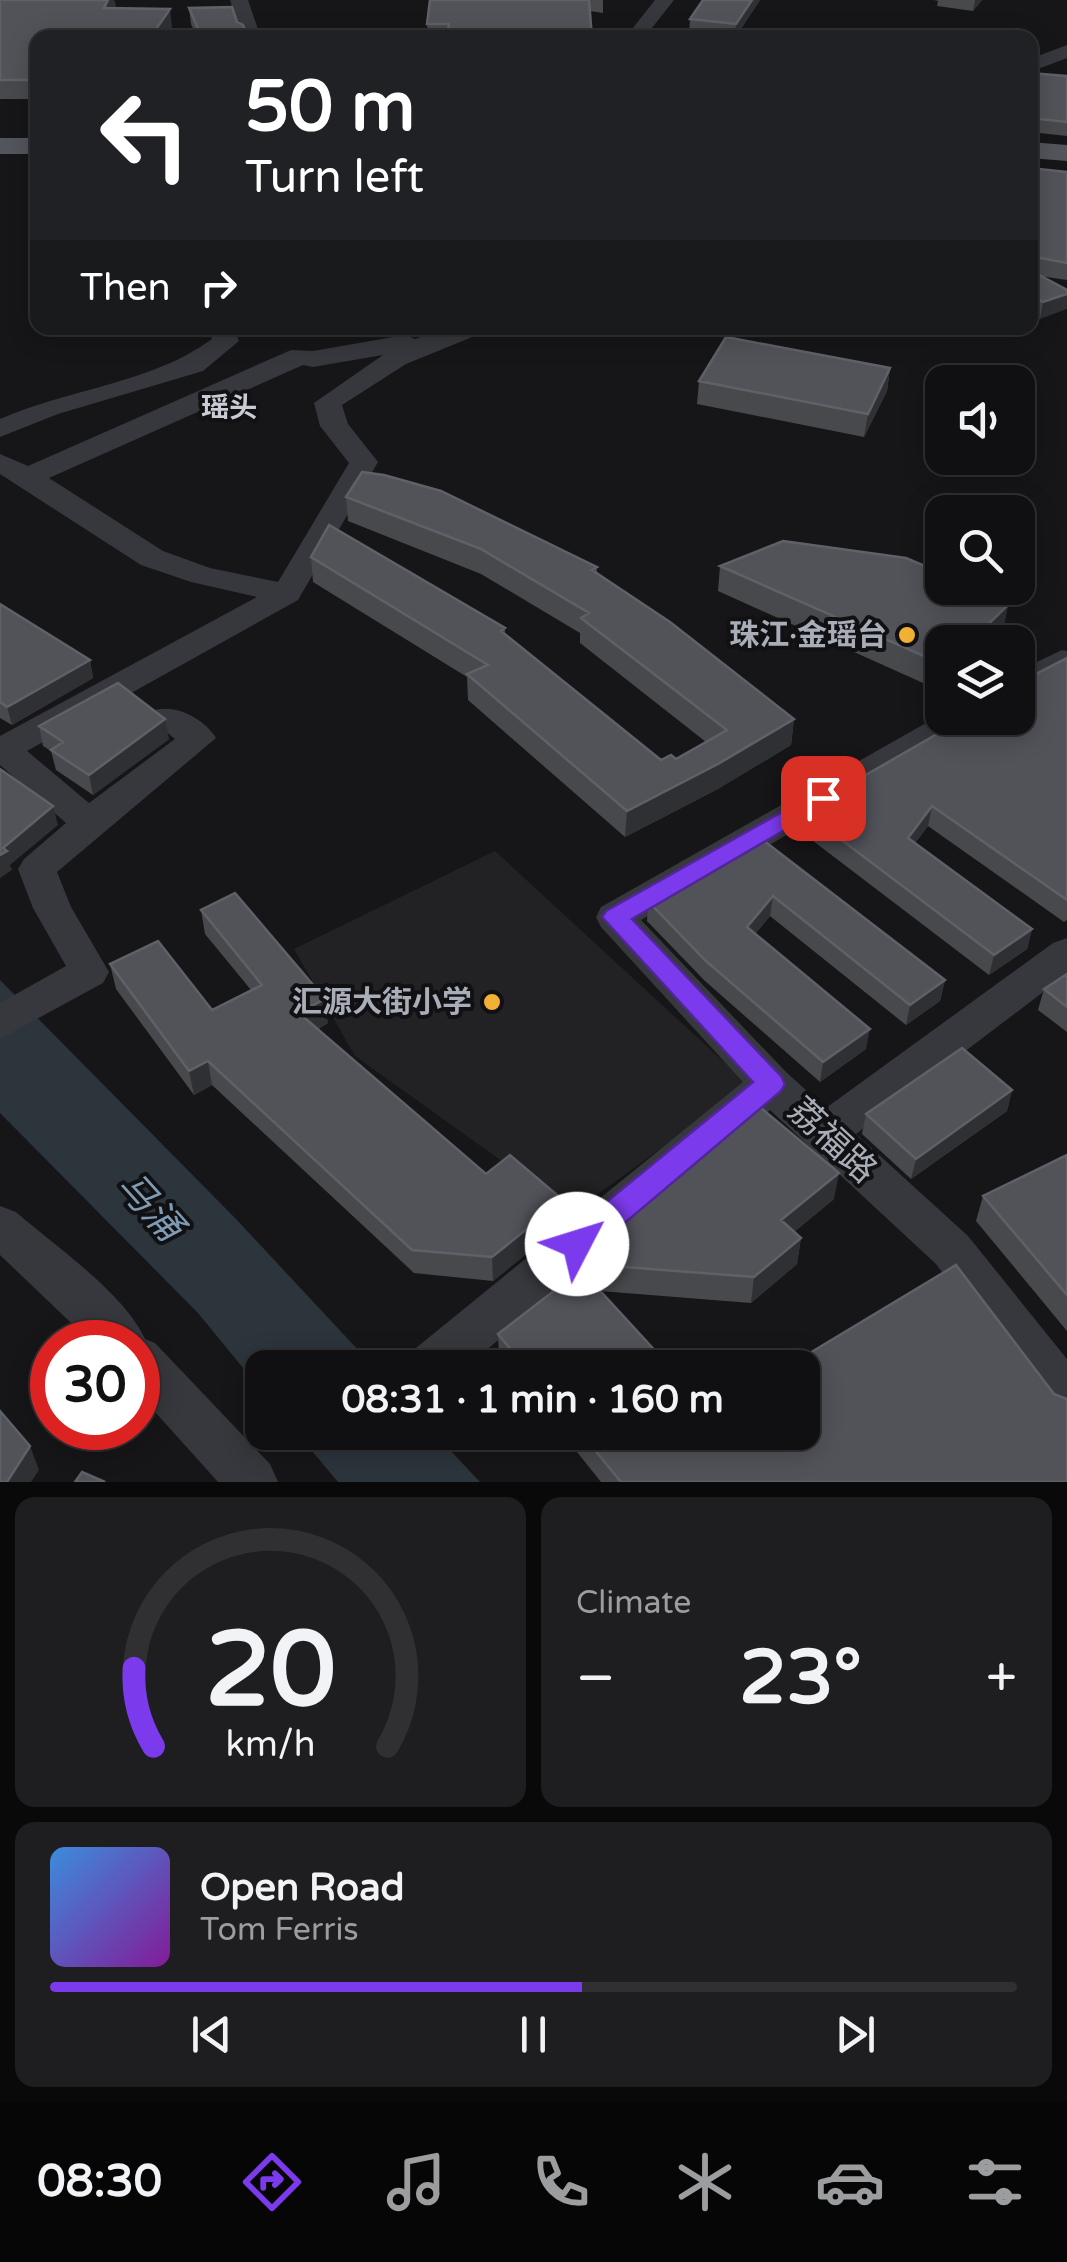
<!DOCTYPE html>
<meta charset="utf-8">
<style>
:root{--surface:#101012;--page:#1e1e20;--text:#f1f3f6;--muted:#9c9d9f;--line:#303032;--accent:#7c3aed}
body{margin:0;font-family:"Varela Round","Noto Sans SC",sans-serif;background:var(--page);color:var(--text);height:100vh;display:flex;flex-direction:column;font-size:38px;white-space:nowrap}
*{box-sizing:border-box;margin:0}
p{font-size:32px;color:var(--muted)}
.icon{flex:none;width:55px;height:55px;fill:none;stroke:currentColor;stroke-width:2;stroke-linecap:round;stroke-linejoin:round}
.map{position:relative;height:1482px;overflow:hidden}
.sheet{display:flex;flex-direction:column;gap:15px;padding:15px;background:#09090a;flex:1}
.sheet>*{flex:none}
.top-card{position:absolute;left:30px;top:30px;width:1008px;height:305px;border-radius:20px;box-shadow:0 5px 25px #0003,0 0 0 2px var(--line);background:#202124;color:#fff;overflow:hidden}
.tools{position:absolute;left:925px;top:365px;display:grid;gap:20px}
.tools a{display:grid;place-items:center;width:110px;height:110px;border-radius:20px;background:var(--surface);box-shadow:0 5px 25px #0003,0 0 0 2px var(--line);font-size:50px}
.speed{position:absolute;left:30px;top:1320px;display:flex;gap:20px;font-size:50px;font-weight:700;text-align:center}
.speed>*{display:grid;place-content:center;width:130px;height:130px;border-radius:50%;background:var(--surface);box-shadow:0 5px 25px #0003,0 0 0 2px var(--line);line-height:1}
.speed .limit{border:15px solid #d22;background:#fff;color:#111}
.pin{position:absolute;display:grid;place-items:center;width:85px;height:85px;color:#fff;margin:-42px;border-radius:20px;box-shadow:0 5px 15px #0006}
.me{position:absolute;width:110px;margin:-55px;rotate:50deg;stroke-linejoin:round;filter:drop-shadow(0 0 8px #0008)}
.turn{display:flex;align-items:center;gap:35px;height:210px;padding:0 50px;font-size:45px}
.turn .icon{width:130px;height:130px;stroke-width:2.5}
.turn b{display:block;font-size:70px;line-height:85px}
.then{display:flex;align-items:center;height:95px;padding:0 50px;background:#0003;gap:20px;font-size:38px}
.big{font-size:75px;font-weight:800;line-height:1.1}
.sheet .card{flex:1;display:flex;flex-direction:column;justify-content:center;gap:15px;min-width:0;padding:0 35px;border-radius:20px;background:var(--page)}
.sheet .dial{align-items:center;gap:0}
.dial svg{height:260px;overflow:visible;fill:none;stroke:var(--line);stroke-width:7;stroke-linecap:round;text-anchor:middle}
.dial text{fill:var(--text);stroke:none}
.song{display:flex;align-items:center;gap:30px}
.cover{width:120px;height:120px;border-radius:15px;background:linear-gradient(135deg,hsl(210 70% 55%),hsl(290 70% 35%))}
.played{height:10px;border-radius:5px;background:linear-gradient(90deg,var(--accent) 55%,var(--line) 55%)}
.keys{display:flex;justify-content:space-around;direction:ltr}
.heat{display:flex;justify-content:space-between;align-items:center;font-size:55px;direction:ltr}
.sheet .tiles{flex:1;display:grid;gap:15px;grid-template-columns:1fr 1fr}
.card:last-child{grid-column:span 2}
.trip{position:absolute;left:245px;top:1350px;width:575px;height:100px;border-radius:20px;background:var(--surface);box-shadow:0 5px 25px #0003,0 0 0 2px var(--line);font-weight:800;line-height:100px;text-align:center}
.tabs{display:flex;height:160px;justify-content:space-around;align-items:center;background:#060607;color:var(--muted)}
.tabs .icon{width:70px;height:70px}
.tabs .current{color:var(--accent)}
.tabs b{font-size:45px;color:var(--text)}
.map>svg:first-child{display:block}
.built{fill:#222225}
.water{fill:#2c353c}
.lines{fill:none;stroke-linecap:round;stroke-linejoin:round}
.minor{fill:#37383d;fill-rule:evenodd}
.major{fill:#53555c;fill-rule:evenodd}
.wall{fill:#47494d}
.shaded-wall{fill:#2f3033}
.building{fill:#525359;stroke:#5f6168;stroke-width:2.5}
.route{fill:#7c3aed;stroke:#51269a;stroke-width:2.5}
.poi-dot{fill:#f2b134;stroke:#111113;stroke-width:4}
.labels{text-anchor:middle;stroke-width:8;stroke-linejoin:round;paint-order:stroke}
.far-neighbourhood-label{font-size:28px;font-weight:bold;fill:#c9ccd4;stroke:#111113}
.poi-label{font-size:30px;font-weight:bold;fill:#a8adb8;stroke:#111113;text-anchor:end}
.near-street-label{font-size:35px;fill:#a8adb8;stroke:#111113}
.near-water-label{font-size:38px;font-style:italic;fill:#7f9bb3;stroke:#111113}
</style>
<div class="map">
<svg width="1067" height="1482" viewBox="0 0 1067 1482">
<rect width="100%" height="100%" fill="#161618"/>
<path class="built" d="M495 851 749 1085 573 1212 355 1056 294 949Z"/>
<path class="water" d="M0 980 236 1219 374 1367 262 1368V1391L198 1313 0 1113Z
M297 1433H434L480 1482H338Z"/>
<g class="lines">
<path class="minor" d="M230 0H248L261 38H242Z
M655 0H674L644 38H625Z
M1067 45V58L1030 72V59Z
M207 328H233L239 341 203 371 58 414 0 437V419C68 389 153 383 212 339Z
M447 328H486L482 333 406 364 342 405 348 424 378 462 298 600 27 751 89 803 175 739 150 718 155 710C176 704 205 719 216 738L57 872 71 907 109 972 103 983 0 1039V1003L66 966 33 908 18 869 24 859 66 823 0 765V736L257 597 191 582 141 565 0 474V454L28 466 291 350 313 351 405 335 415 339ZM383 355 314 403 320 426 349 463 278 582 210 568 163 551 49 478 303 365 313 367Z
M1062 650 1067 651V672L1018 696V671Z
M942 714V718H978L973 726 641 920 786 1072 826 1108 1053 943 1067 938V974L856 1134 968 1236 1067 1359V1421L1049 1414 936 1264 770 1110 465 1368H404L411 1352 743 1082 601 927 596 917 601 907Z
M0 1206 16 1212C55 1246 124 1293 145 1339L155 1343 270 1464 278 1482H218L138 1393V1342H91L0 1255Z"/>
<path class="major" d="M0 138H38V154H0Z
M1030 142 1067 145V161L1030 158Z"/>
</g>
<path class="wall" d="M0 0H114L116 8 172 27 165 38H38V99H0Z
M430 0H603V13L590 11 592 38H428L427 24Z
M760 0 735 38 689 34 690 19Z
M934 0H982L973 11 937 6 938 1Z
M189 8 237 22 248 38H197L191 24Z
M1030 73 1067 76V136L1030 132Z
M1030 168 1067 172V280L1040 276 1067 290 1040 319 1030 313Z
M890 368 887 391 864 437 697 404 699 381Z
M346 497 597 567V573L794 719 791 745 716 790 625 837 468 700 467 677 313 582 311 557 505 628V634L661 760 676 759 706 742 580 643V633L481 574 348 521Z
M720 566 1008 605 1003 630 942 642V690L941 691 718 591Z
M0 604 90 660 93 678 12 725 0 718Z
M1067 658V920L1064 922 928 826 915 843 1032 929 1027 949 989 975 800 831 803 811 965 718 1024 680Z
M39 726 169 739 93 795 56 770 51 751 43 746Z
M759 837 945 980 940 1001 906 1025 770 916 755 934 866 1049 820 1082 705 981 647 921 648 901Z
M201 910 328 1023 318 1029 486 1174 563 1224 493 1281 414 1273 212 1085 194 1095 116 989 110 964 212 1010 251 990 205 934Z
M1067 974V1032L1038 1010 1044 989Z
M1012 1090 1007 1111 911 1179 862 1134 866 1114Z
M1067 1155V1331L976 1221 983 1196Z
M834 1199 794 1232 801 1238 797 1264 751 1303 600 1291 671 1368H507L499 1357 498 1334 585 1274V1264L593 1258 594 1239Z
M561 1432H731L742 1444 1067 1482H601Z"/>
<path class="shaded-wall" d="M108 0H114L116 10 104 8Z
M752 0H760L735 38 736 24Z
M975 0H982L973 11Z
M170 9 172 27 165 38H150Z
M1067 294V309L1040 319 1043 302Z
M890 368 887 391 864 437 868 414Z
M1008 605 1003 630 990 642H970Z
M90 660 93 678 12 725 7 707Z
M165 719 169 739 93 795 89 775Z
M794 719 791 745 716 790 625 837 627 811Z
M53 806 58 825 10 865 12 870 0 878V855L3 848Z
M932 806 928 826 904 858 908 838Z
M773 896 770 916 744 947 747 927Z
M1032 929 1027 949 989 975 994 955Z
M945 980 940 1001 906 1025 910 1005Z
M325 999 328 1023 302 1037 299 1013Z
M870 1029 866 1049 820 1082 823 1062Z
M208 1061 212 1085 194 1095 189 1071Z
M1012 1090 1007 1111 911 1179 916 1159Z
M839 1173 834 1199 777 1246 781 1220Z
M563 1200V1224L493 1281 492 1257Z
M801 1238 797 1264 751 1303 754 1277Z
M30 1446 39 1470 31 1482H7Z"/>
<path class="building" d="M0 0H108L104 8 170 9 150 38H38V80H0Z
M430 0H589L592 38H446L449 24H427Z
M703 0H752L736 24 690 19Z
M232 7 237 22 243 25 248 38H202L189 8Z
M1030 73 1067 76V122L1030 118Z
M1030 168 1067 172V263L1030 256V203L1033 197H1030Z
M1030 270 1067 290V294L1043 302 1030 295Z
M726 337 890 368 868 414 699 381Z
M362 472 384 475 441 491 597 567 592 570 670 622 794 719 718 764 627 811 467 674 488 665 311 557 329 525 505 628 501 631 661 760 671 755 676 759 727 730 581 618 589 613 481 549 346 497Z
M783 541 906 558 942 573V588H977L1008 605 970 642H942V664L720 566Z
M0 604 90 660 7 707 0 702Z
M1067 658V900L932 806 908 838 1032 929 994 955 803 811 965 718H1018V677L1024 680Z
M118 683 165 719 89 775 51 750 63 742 39 726Z
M0 769 53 806 3 848 7 851 0 855Z
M759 837 945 980 910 1005 773 896 747 927 870 1029 823 1062 706 961 648 901Z
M235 893 325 999 299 1013 486 1174 510 1155 563 1200 492 1257 412 1250 208 1061 189 1071 110 964 158 941 212 1010 262 985 201 910Z
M1067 974V1007L1044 989Z
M962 1048 1012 1090 916 1159 866 1114Z
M756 1104 839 1173 781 1220 801 1238 754 1277 585 1264 605 1249 594 1239Z
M1067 1155V1295L983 1196Z
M956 1265 1054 1394 1067 1399V1482H621L580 1432H731L742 1444 758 1432H802V1368H785Z
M581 1270 671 1368H526L498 1334Z
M0 1411 30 1446 7 1482H0Z
M82 1472 105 1482H75Z"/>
<path class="route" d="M823 789 835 798 831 803 632 919 781 1076 785 1084 781 1091 588 1254 577 1258 566 1254 562 1244 566 1235 753 1082 602 917 606 911Z"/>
<g class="poi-dot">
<circle cx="907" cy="635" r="10"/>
<circle cx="492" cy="1002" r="10"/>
</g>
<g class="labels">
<g class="far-neighbourhood-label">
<text x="229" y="417">瑶头</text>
</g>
<g class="poi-label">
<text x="887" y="645">珠江·金瑶台</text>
<text x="472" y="1012">汇源大街小学</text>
</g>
<g class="near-street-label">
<text transform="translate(833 1140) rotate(43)" y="12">荔福路</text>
</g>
<g class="near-water-label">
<text transform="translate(150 1206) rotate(48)" y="13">马涌</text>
</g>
</g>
</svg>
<div class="tools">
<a><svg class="icon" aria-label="sound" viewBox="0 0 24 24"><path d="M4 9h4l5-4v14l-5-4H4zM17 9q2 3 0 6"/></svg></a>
<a><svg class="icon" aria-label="search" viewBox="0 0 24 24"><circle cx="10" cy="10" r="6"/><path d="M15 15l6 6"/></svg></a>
<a><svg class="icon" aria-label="layers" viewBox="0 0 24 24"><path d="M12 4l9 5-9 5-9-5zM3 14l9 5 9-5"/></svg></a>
</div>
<div class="speed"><div class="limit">30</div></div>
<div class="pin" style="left:823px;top:798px;background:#d93025"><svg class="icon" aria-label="arrive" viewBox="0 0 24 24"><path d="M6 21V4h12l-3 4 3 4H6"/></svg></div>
<svg class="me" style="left:577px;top:1244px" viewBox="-20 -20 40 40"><circle r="19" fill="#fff"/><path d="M0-13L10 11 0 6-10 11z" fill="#7c3aed"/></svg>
<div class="trip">08:31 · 1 min · 160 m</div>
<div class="top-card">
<div class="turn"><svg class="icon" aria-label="left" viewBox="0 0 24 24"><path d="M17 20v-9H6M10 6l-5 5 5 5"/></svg><div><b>50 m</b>Turn left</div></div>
<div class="then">Then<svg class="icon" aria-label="right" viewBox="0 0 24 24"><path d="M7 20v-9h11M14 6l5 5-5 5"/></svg></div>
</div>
</div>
<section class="sheet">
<div class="tiles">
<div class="card dial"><svg viewBox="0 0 100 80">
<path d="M14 69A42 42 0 1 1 86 69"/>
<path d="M14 69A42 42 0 0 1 8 45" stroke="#7c3aed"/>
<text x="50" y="56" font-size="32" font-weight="700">20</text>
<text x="50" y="72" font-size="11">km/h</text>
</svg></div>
<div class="card"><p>Climate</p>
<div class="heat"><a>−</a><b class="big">23°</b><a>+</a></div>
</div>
<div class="card">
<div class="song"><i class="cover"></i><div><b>Open Road</b><p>Tom Ferris</p></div></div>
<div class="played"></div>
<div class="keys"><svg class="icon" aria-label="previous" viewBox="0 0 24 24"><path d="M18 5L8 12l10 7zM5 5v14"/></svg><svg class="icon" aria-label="pause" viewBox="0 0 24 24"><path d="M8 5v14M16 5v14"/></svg><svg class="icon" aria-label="next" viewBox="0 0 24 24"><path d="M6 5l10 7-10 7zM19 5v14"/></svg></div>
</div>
</div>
</section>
<nav class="tabs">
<b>08:30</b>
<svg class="icon current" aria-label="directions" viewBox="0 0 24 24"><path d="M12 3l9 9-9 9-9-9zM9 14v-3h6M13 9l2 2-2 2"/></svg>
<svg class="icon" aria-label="music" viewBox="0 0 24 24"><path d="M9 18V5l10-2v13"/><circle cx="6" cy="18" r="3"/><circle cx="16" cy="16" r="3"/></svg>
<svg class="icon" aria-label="phone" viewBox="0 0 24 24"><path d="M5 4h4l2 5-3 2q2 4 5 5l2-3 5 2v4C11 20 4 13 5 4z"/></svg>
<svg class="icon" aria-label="climate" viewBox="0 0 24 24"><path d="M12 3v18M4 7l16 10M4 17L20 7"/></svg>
<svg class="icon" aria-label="car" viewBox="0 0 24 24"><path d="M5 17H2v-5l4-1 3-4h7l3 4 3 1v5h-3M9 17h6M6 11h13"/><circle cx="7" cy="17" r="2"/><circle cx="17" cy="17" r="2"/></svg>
<svg class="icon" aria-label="filters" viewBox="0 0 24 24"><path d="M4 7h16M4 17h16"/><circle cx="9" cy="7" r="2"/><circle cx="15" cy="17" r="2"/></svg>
</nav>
